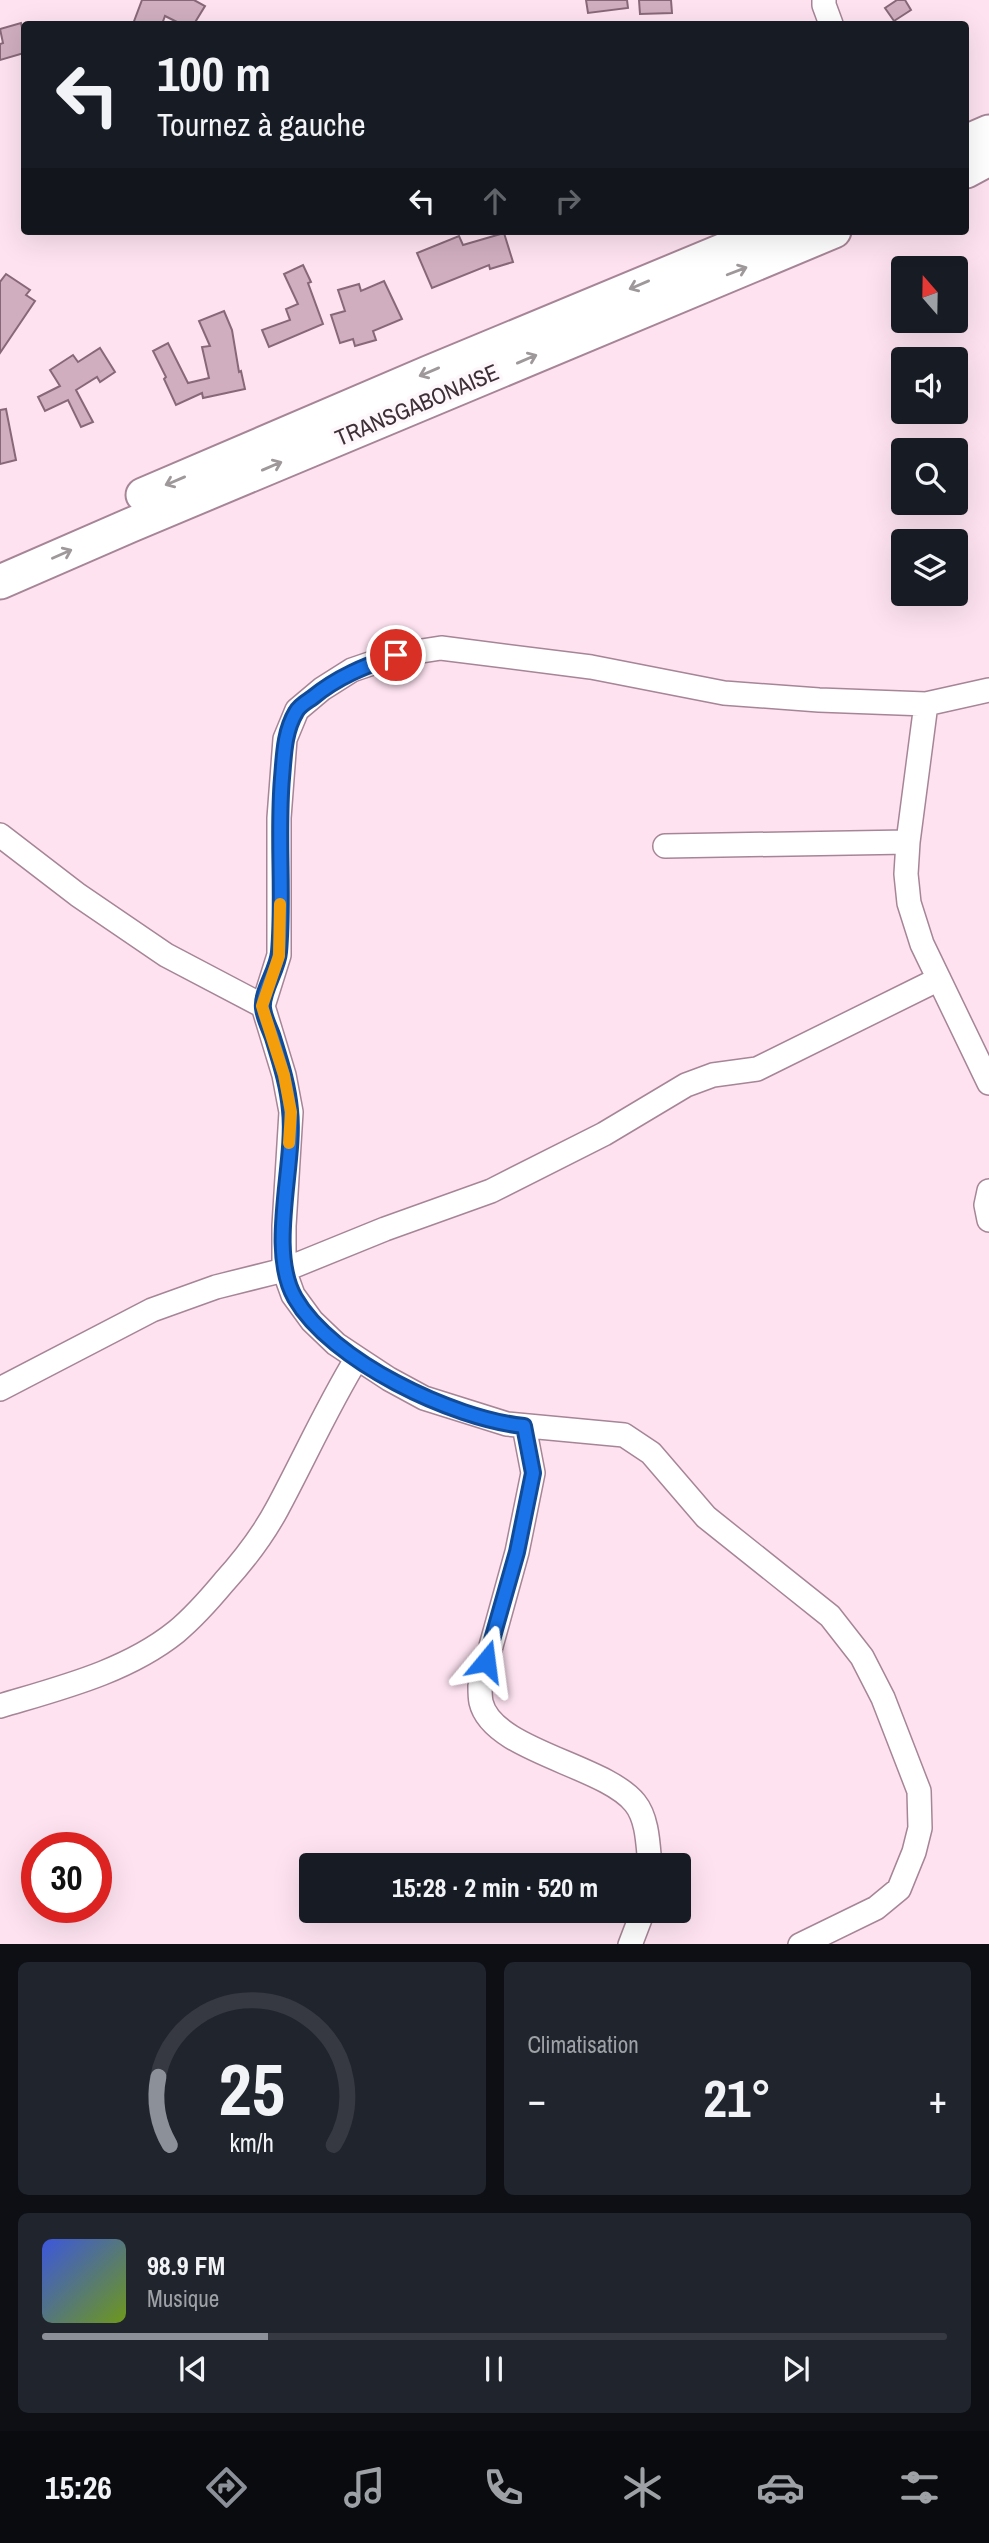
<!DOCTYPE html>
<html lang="fr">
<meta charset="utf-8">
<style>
:root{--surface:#171b24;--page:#20242c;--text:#f1f3f6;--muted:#9ea1a6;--line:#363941;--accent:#8c9099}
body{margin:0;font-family:"Archivo Narrow",sans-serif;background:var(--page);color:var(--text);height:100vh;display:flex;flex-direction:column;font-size:26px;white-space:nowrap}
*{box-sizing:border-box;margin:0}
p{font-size:23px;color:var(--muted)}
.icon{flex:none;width:38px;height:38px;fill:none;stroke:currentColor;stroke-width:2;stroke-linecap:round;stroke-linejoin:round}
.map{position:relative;height:1944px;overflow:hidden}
.drawer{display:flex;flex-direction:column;gap:18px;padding:18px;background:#0d0f14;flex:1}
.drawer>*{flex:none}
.guide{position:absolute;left:21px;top:21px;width:948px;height:214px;border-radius:7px;box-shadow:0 7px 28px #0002;background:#171b24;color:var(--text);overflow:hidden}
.needle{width:46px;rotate:340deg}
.buttons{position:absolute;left:891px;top:256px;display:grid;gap:14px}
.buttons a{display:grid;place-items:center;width:77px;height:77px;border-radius:7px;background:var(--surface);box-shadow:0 7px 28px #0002;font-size:35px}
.speed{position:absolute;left:21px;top:1832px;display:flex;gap:14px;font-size:35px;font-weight:700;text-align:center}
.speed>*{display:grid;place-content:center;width:91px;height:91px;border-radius:50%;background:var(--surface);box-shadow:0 7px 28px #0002;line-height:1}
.speed .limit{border:10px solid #d22;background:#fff;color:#111}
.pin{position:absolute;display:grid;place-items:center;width:60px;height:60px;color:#fff;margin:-30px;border:4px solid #fff;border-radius:50%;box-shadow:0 2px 7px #0007}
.me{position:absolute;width:77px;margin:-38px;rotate:16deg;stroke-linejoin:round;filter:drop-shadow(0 0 5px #0008)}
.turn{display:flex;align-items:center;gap:24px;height:147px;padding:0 21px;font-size:32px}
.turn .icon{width:91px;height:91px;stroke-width:2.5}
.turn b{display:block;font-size:49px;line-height:60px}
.lanes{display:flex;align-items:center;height:66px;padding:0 21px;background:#0003;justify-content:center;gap:35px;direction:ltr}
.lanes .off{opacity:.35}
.big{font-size:52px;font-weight:800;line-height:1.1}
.drawer .tile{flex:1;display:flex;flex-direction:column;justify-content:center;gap:10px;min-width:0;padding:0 24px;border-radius:10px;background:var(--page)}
.drawer .dial{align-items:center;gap:0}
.dial svg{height:182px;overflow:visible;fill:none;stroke:var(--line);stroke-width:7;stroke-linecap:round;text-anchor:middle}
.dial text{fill:var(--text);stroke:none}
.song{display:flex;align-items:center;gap:21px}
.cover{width:84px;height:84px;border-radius:10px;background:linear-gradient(135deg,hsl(230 70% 55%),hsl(80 70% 35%))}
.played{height:7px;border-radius:4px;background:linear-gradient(90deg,var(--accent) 25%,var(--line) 25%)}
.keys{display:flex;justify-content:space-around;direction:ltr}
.heat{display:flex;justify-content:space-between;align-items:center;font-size:38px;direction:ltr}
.drawer .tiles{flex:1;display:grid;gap:18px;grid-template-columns:1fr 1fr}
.tile:last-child{grid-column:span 2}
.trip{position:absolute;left:299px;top:1853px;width:392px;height:70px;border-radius:7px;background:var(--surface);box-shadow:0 7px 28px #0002;font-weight:800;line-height:70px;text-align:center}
.menu{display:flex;height:112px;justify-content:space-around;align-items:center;background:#090b0e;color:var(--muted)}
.menu .icon{width:49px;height:49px}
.menu .active{color:var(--accent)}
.menu b{font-size:32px;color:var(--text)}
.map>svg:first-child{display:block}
.building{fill:#d0aec0;stroke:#876878;stroke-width:2}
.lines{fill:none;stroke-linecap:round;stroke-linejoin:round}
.minor-casing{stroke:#a68596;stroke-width:26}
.highway-casing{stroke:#a68596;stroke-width:37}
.minor{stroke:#fff;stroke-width:23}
.highway{stroke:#fff;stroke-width:33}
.oneway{stroke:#9e989b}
.route-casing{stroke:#114b97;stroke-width:18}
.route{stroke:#1a73e8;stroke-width:12}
.slow{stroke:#f59e0b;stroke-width:12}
.labels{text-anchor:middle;stroke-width:7;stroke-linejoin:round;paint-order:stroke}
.street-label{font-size:23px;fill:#3e3037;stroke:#fdf6fa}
</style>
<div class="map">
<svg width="989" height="1945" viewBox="0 0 989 1945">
<rect width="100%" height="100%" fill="#fee2f0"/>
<path class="building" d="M142 0H194L205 6 194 24H181L165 16 162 24H133Z
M586 0H627L628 8 588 13Z
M639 0H671L672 13 640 14Z
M897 0H905L911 10 894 21 885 8Z
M21 23 24 37V53L0 60V44L3 43 0 29Z
M504 233 513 262 490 269 489 265 432 288 417 253 459 236 463 245Z
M303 265 311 282 308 283 323 324 269 347 262 330 290 320 286 309 298 304 284 274Z
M6 274 30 290 26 295 35 301 0 353V282Z
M384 281 402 319 373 331 376 340 355 346 353 339 340 343 331 315 345 311 338 290 359 284 361 291Z
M224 311 232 330 239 372 241 371 245 389 203 398 202 393 176 405 164 379 166 377 153 351 168 343 188 383 209 378 202 347 210 346 199 321Z
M100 348 115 372 100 382 97 377 76 390 93 422 81 427 68 400 45 411 38 397 60 386 50 370 73 355 78 362Z
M6 409 16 460 0 464V410Z"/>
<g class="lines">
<defs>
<path id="minor" d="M824 0V5L831 24
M926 704 908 842 906 874 909 903 922 944 989 1083
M0 835 78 895 166 955 263 1006 284 1075 291 1112 284 1226V1270L293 1295 312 1321 336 1344 357 1358 389 1379 424 1398 507 1424 624 1435 651 1453 706 1517 830 1616 862 1657 883 1698 919 1791 920 1828 914 1852 899 1889 876 1908 800 1945
M665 846 908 842
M263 1006 279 955V818L285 739 297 710 322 689 352 670 396 655 441 648 591 667 724 693 819 700 926 704 989 690
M989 1191 986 1205 989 1220
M0 1389 152 1310 216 1287 284 1270 385 1229 491 1191 604 1134 686 1085 713 1075 757 1069 939 979
M524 1426 533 1473 517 1552 480 1686C480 1691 480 1697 481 1702 492 1751 605 1765 635 1803 648 1819 648 1846 650 1866
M0 1706C60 1688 126 1672 176 1632 194 1617 209 1600 224 1582 244 1560 263 1535 277 1509 304 1459 327 1407 357 1358
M630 1945 643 1911"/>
<path id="highway" d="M966 142 989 132
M966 171 989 159
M143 495 428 373 770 231
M0 582 131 525 834 231"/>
</defs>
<use href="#minor" class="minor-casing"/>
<use href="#highway" class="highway-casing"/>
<use href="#minor" class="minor"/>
<use href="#highway" class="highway"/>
</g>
<defs><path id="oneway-shaft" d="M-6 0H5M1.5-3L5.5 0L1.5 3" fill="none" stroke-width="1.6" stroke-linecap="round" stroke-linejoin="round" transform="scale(1.75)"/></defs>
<g class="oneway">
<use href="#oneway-shaft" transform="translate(737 271) rotate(-21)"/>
<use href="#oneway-shaft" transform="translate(639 285) rotate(157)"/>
<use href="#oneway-shaft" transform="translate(527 359) rotate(-23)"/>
<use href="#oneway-shaft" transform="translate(429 372) rotate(157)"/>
<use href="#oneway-shaft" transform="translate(272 466) rotate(-23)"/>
<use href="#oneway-shaft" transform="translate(175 481) rotate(157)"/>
<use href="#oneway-shaft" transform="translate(62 554) rotate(-24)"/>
</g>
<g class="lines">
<defs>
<path id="route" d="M396 655C365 666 337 677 312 698 306 702 299 706 296 712 284 732 284 756 282 778 277 836 284 895 279 952 278 969 261 992 263 1008 264 1018 270 1029 273 1038 280 1061 288 1085 290 1110 296 1164 267 1249 295 1298 331 1361 453 1419 524 1426L533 1473 517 1552 486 1661"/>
</defs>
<use href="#route" class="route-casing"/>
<use href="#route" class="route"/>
<path class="slow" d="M280 904 279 956 262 1006 284 1075 291 1112 289 1143"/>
</g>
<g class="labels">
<g class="street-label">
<text transform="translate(417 405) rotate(-23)" y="8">TRANSGABONAISE</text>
</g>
</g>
</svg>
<div class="buttons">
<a><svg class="needle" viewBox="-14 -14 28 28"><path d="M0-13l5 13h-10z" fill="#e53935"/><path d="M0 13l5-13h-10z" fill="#9ea1a6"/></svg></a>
<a><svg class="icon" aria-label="sound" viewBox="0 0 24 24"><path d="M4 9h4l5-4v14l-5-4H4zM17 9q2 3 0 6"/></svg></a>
<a><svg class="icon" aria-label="search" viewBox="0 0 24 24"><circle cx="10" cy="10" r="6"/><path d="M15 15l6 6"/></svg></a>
<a><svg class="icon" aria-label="layers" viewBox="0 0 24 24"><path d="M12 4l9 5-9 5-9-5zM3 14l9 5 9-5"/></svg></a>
</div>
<div class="speed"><div class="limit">30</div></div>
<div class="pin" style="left:396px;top:655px;background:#d93025"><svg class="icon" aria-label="arrive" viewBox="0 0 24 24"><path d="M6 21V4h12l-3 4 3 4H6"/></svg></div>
<svg class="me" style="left:486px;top:1661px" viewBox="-20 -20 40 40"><path d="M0-17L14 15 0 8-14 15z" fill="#1a73e8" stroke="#fff" stroke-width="4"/></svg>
<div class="trip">15:28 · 2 min · 520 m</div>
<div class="guide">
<div class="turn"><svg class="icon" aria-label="left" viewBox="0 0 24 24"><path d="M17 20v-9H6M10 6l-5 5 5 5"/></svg><div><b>100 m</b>Tournez à gauche</div></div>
<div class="lanes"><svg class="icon" aria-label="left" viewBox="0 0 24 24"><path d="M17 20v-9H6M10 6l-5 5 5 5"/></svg><svg class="icon off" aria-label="ahead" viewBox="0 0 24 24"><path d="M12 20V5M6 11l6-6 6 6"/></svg><svg class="icon off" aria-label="right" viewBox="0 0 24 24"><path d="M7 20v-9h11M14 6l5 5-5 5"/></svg></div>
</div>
</div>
<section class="drawer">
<div class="tiles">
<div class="tile dial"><svg viewBox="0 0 100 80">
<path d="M14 69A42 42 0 1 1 86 69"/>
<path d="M14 69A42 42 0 0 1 9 39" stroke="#8c9099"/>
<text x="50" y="56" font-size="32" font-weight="700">25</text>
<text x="50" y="72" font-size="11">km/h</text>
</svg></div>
<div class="tile"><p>Climatisation</p>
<div class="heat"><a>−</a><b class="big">21°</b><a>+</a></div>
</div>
<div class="tile">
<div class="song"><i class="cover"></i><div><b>98.9 FM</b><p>Musique</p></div></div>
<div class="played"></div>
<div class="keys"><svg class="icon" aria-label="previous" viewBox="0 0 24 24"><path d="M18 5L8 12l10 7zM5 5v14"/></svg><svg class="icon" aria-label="pause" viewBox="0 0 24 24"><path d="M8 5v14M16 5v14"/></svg><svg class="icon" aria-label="next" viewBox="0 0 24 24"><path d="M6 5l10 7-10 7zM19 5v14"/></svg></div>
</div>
</div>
</section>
<nav class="menu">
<b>15:26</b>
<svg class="icon active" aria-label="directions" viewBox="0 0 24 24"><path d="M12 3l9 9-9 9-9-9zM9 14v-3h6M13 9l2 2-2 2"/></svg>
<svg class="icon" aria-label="music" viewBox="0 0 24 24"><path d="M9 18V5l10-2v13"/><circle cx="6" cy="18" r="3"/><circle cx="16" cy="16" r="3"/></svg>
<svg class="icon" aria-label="phone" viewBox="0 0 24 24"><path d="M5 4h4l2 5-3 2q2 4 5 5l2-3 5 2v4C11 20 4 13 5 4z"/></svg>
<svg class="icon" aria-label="climate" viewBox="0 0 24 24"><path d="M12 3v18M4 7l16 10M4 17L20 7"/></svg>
<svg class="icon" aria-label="car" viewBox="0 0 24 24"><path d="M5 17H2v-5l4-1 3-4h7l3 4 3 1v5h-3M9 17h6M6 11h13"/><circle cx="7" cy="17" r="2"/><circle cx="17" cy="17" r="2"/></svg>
<svg class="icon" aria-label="filters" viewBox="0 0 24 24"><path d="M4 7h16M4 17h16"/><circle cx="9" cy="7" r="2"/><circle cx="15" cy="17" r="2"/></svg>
</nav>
